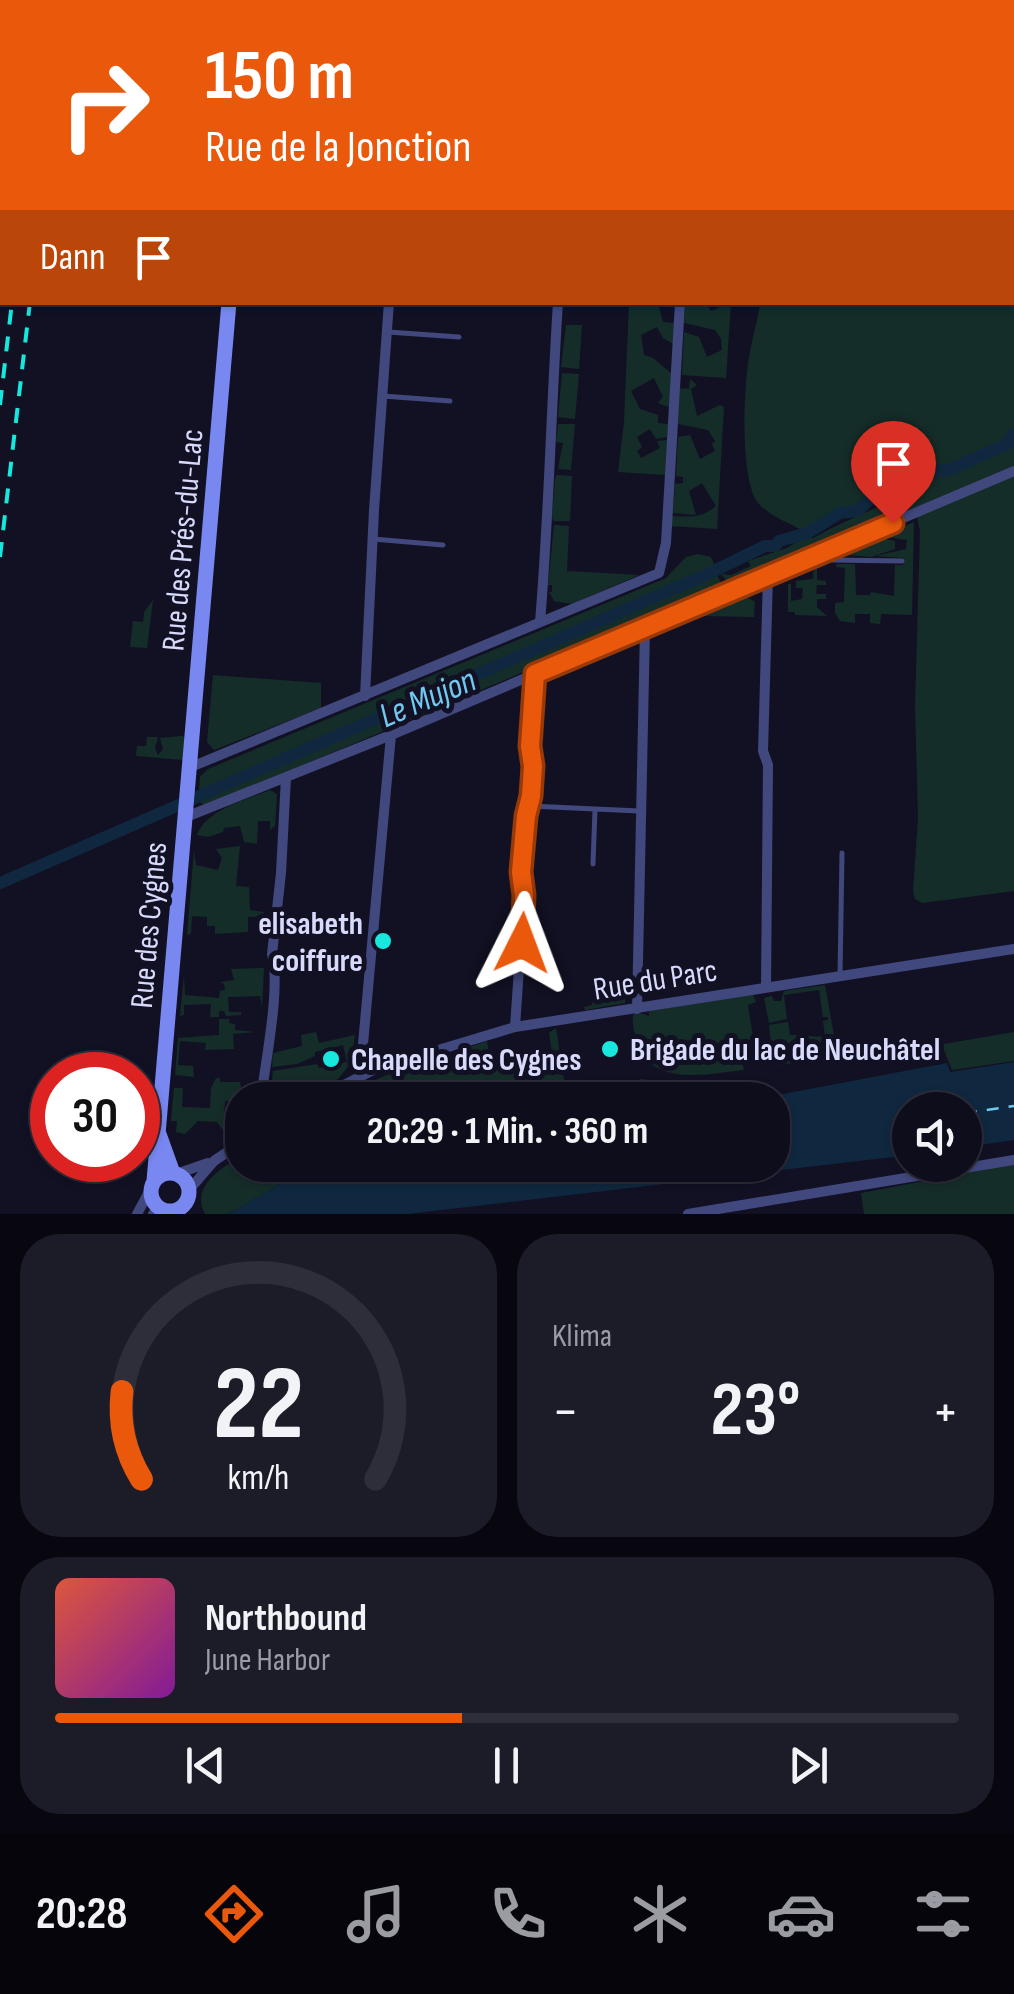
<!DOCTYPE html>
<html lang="de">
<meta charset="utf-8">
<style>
:root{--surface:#0e0d1b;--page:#1c1b28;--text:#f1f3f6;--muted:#9b9ca3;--line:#2e2d3a;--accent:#ea580c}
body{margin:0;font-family:"Sofia Sans Condensed",sans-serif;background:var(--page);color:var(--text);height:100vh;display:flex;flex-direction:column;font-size:38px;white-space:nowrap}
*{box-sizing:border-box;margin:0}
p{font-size:32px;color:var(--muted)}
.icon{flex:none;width:55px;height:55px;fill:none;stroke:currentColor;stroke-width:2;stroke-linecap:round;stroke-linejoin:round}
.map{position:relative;height:1214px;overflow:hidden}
.panel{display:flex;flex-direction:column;gap:20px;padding:20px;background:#08070f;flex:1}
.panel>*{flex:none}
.top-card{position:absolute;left:0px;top:0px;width:1015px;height:305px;box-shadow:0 2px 8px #0004,0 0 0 2px var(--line);background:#ea580c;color:#fff;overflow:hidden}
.fabs{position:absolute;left:892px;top:1092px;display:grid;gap:20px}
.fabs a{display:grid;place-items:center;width:90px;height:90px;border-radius:50%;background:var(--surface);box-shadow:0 2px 8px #0004,0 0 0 2px var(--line);font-size:50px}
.speed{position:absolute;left:30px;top:1052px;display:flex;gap:20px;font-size:50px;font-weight:700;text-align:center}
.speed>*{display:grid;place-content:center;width:130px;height:130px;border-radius:50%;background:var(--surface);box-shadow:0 2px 8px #0004,0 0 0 2px var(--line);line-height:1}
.speed .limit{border:15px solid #d22;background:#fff;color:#111}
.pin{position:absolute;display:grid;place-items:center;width:85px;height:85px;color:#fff;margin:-102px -42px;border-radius:50% 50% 50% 0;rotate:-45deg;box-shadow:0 0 10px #0007}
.pin .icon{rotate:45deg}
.me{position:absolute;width:110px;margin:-55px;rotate:3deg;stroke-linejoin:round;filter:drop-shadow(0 0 8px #0008)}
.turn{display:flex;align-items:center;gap:35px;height:210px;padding:0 40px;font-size:45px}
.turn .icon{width:130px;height:130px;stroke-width:2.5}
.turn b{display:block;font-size:70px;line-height:85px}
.then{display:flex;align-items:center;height:95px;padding:0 40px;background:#0003;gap:20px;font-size:38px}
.big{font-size:75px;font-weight:700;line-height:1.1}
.panel .widget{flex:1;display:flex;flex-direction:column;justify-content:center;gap:15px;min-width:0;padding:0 35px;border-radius:40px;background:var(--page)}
.panel .dial{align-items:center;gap:0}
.dial svg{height:260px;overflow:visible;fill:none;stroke:var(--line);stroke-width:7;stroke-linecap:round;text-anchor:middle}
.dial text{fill:var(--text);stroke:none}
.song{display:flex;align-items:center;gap:30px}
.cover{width:120px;height:120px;border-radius:15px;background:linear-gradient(135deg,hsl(10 70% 55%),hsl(290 70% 35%))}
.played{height:10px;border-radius:5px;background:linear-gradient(90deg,var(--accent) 45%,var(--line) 45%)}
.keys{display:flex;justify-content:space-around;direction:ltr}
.heat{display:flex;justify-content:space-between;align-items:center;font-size:55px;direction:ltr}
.panel .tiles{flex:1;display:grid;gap:20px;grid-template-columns:1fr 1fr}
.widget:last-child{grid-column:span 2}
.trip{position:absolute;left:225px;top:1082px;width:565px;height:100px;border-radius:40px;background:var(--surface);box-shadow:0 2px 8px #0004,0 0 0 2px var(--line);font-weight:700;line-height:100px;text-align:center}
.tabs{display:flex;height:160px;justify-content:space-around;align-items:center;background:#06050b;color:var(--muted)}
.tabs .icon{width:70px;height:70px}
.tabs .on{color:var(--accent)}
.tabs b{font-size:45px;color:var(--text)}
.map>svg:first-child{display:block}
.green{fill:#152d29}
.water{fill:#10283f}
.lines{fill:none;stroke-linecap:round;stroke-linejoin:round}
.canal{stroke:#10283f;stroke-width:12}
.ferry{stroke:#71c8f0;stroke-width:2.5;stroke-dasharray:12 10;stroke-linecap:butt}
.lane{stroke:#41487e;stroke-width:5}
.street{stroke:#41487e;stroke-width:10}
.secondary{stroke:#7988f1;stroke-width:15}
.rail{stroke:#18e7dd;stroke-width:4;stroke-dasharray:15 12;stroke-linecap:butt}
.route-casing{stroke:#983908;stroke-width:25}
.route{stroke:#ea580c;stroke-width:18}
.poi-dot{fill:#18e7dd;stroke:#121124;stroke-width:4}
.labels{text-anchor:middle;stroke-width:10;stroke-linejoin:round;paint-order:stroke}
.street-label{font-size:32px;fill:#d8dafb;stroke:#121124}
.poi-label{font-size:32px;font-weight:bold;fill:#d8dafb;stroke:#121124;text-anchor:start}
.water-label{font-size:35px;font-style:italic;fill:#71c8f0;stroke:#121124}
</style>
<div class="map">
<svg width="1014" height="1214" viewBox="0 0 1014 1214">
<rect width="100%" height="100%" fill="#121124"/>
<path class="green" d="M665 0H1014V891L922 903 915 899 913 891 918 818 915 707 920 531 915 508 730 585 721 574 731 575 751 566 748 561 787 548 804 537 813 538C845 520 878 508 911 491L910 488 872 498 857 511 840 513 807 533C792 524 771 517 759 504 739 482 744 386 749 357 752 338 758 321 760 303L1012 302V2Z
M629 303 658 304 663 322 674 323 673 344 663 338 657 327 641 335 644 355 653 358 672 374 669 407 658 403 663 397 654 378 631 391 640 409 658 415V423L668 424 667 437 656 439 650 429 637 437 642 447 637 451 641 458 660 448 657 441 667 440 665 475 618 472 624 422Z
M685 303H706L711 311 731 303 726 378 682 375 684 332 699 337 707 357 722 350 721 339 715 330 684 323Z
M566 325H582L579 369 561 367Z
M562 373 579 374 575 419 558 417Z
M690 379 697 385 691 389 697 416 720 405 724 407 717 529 671 526 672 516C691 517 702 518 716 506L702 483 689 491 696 515 673 513 675 484 683 483V477L676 476 678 437 690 435 700 459 715 451 712 444 715 441 708 430 678 424 680 388 689 389Z
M558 424H575L571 470 558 469 563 443 556 442Z
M557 475 572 476 570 521H554L552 518 555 478Z
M914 522 912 615 881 614 880 624 870 623V614H855V623L840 621 835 613V603L844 602 845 568 836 567 837 564H855L856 595H870L871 592 894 596 895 565H903V558L875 556 906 549 907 540 881 536Z
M554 525 569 526 567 571 639 575 572 604 554 601 549 592H552V585H548Z
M876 537 895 541V549L871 557 836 554Z
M698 554 711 557 715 567 199 791 200 777 208 769 666 578 686 557Z
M820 561 826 566 817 567V580L826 581V585H817L816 594H826V599H817V607L827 616 795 615V612H788V584H791V601L802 599 803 588H796V581L813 579 814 564Z
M717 575 721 583 718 590 206 806 198 801Z
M742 594 755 602 754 617 702 616V610Z
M153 600 147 648 130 647 133 621 143 622 144 612Z
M213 675 321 683V708L214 750 207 742Z
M181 736 185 737 183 760 136 756 137 746H146L147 737H158L155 748 158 755 163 749 160 738Z
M270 790 277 794 275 826 270 830V821H258L257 844 244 842 240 826 224 828 223 832 208 837 197 835C207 809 246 800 270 790Z
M240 846 236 886 249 887 250 910 264 912V916L248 917V932L215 934V926H207V917L192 916 191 934 187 935 194 850 196 865 218 870 222 858 216 849Z
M264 968 262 1007 260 996 228 997 229 1012H241V1015L226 1016 224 1011H219V1017H210L211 1004 184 1005V1015L180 1016 184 976 185 995 219 998 220 991 225 990 224 984 220 982 234 980 231 969Z
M615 977H627L625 1003 585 1010 584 1007 592 1005 593 996 602 995 604 989H615Z
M825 985 838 1058 777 1065 773 1061 769 1025 788 1022 790 1035C806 1034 811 1038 825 1036L823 1021 828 1020V1017H823L819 990 784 995 787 1019 769 1023 764 998 772 996 774 1001H781L784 991Z
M753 994 756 1002 748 1005 753 1037H760L762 1043 739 1048 744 1070C707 1074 649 1088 637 1040 634 1031 632 1025 633 1015L638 1012 649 1016V1011Z
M219 1019H229V1023L235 1024V1030L256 1032 233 1034 234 1049 205 1050 206 1043 180 1041 178 1065 193 1066 194 1077 175 1075 178 1038 219 1035Z
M556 1028 567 1100H335L390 1073 471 1050 470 1047 487 1041 491 1062 552 1052 549 1033Z
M316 1032 319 1043 355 1035 351 1063 338 1079 295 1100H270L273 1071 317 1064 319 1068 347 1062 343 1045 315 1052V1056L297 1064 272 1067 273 1053 302 1046 301 1035Z
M1014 1032V1061L952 1070 944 1050 939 1055 938 1045Z
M216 1078H220V1082H240L241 1087 254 1086 253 1100 225 1101 224 1120 242 1123 241 1129 228 1137 217 1122 198 1121 185 1134 176 1132 177 1121H171L174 1088H183L182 1107 210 1108 211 1088Z
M640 1079 666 1082 668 1099 643 1100Z
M669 1082 693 1084 696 1100H672Z
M242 1155V1165H328L282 1183 228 1214H205C190 1185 222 1169 242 1155Z
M1014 1164V1214H864L861 1193Z"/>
<path class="water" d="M1014 1062V1140L965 1147V1110H910V1155L407 1214H228L282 1183 328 1165H772V1100H751L947 1063 950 1072Z"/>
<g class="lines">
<path class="canal" d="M0 883 712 572 765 546H775L779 541 807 533 840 513 857 511 872 498 910 488 928 473 951 469 1007 444 1014 434"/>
<path class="ferry" d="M965 1113 1014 1106
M898 1143 910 1126"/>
<path class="lane" d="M388 332 459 337
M383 396 450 401
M373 539 443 545
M831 560 902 561
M530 806 639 811
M593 864 595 810
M840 975 842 853"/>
<path class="street" d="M512 0 526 2
M273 2 274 0
M563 2V0
M540 622C549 515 551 410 558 302
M365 696 374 510 389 302
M191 767 659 573 666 543 680 302
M186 817 391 735 1014 471
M766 986 768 765 763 751 768 576
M637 1009 645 628
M515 1027 524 895 521 872 533 766 530 746 535 673
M360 1077 391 735
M261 1100C265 1062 281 989 272 954L281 873 286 777
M315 1100 375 1069 515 1027 1014 949
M176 1174 208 1163
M189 1190 214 1161 242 1142
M137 1214 151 1188
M153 1214 162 1210
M688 1214 1014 1160"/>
<path class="secondary" d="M0 216H2
M159 1134 173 1173
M151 1192a19 19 0 1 1 38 0a19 19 0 1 1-38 0Z
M154 1181 229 302"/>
<path class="rail" d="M58 2 59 0
M0 405 12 302
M0 557 30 302"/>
</g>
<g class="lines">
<defs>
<path id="route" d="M522 943 524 895 521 872 526 816 531 796 533 766 530 746 535 674 893 523"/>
</defs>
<use href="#route" class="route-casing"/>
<use href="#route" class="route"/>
</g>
<g class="poi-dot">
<circle cx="383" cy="941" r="10"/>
<circle cx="610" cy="1049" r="10"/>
<circle cx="331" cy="1059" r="10"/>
</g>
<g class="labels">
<g class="street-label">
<text transform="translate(182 540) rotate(-85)" y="11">Rue des Prés-du-Lac</text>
<text transform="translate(148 925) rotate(-85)" y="11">Rue des Cygnes</text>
<text transform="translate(655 979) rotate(-9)" y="11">Rue du Parc</text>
</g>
<g class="poi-label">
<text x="363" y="934" text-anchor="end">elisabeth<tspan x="363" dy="37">coiffure</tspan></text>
<text x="630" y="1060">Brigade du lac de Neuchâtel</text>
<text x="351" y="1070">Chapelle des Cygnes</text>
</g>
<g class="water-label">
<text transform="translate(427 697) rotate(-23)" y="12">Le Mujon</text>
</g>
</g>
</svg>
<div class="fabs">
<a><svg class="icon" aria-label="sound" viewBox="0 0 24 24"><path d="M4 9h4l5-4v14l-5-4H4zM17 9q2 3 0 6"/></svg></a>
</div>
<div class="speed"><div class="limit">30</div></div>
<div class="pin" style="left:893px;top:523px;background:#d93025"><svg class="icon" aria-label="arrive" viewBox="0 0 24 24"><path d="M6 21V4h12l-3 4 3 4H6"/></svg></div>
<svg class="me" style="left:522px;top:943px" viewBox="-20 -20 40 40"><path d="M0-17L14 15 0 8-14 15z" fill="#ea580c" stroke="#fff" stroke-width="4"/></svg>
<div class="trip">20:29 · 1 Min. · 360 m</div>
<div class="top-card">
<div class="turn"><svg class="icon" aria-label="right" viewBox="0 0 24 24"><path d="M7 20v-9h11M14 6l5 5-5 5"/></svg><div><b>150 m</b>Rue de la Jonction</div></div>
<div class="then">Dann<svg class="icon" aria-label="arrive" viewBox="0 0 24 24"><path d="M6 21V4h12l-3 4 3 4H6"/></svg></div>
</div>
</div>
<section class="panel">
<div class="tiles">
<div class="widget dial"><svg viewBox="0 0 100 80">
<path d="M14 69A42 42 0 1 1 86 69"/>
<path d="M14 69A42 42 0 0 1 8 42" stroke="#ea580c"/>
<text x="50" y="56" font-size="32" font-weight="700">22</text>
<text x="50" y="72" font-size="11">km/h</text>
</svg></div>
<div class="widget"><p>Klima</p>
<div class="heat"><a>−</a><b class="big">23°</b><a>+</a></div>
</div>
<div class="widget">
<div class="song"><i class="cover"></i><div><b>Northbound</b><p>June Harbor</p></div></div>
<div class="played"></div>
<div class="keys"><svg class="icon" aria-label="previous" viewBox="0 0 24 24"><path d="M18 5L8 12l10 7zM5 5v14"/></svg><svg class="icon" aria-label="pause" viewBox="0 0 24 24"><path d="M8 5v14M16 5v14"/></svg><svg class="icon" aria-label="next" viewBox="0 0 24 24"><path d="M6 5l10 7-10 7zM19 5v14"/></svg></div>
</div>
</div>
</section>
<nav class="tabs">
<b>20:28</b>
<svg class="icon on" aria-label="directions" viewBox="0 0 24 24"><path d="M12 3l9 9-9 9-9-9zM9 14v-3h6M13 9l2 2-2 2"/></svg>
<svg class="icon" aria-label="music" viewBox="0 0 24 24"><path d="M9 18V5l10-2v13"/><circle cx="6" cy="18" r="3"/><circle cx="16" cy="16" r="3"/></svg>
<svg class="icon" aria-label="phone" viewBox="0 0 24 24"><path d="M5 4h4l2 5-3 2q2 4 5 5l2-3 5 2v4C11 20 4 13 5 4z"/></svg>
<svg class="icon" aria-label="climate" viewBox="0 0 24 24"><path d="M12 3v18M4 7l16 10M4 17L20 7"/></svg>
<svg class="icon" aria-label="car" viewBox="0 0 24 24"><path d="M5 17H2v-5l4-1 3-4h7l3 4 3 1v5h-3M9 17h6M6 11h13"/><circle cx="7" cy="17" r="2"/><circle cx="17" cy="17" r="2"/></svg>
<svg class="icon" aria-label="filters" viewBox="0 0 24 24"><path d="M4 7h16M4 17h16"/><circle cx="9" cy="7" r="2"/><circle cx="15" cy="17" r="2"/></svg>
</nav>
